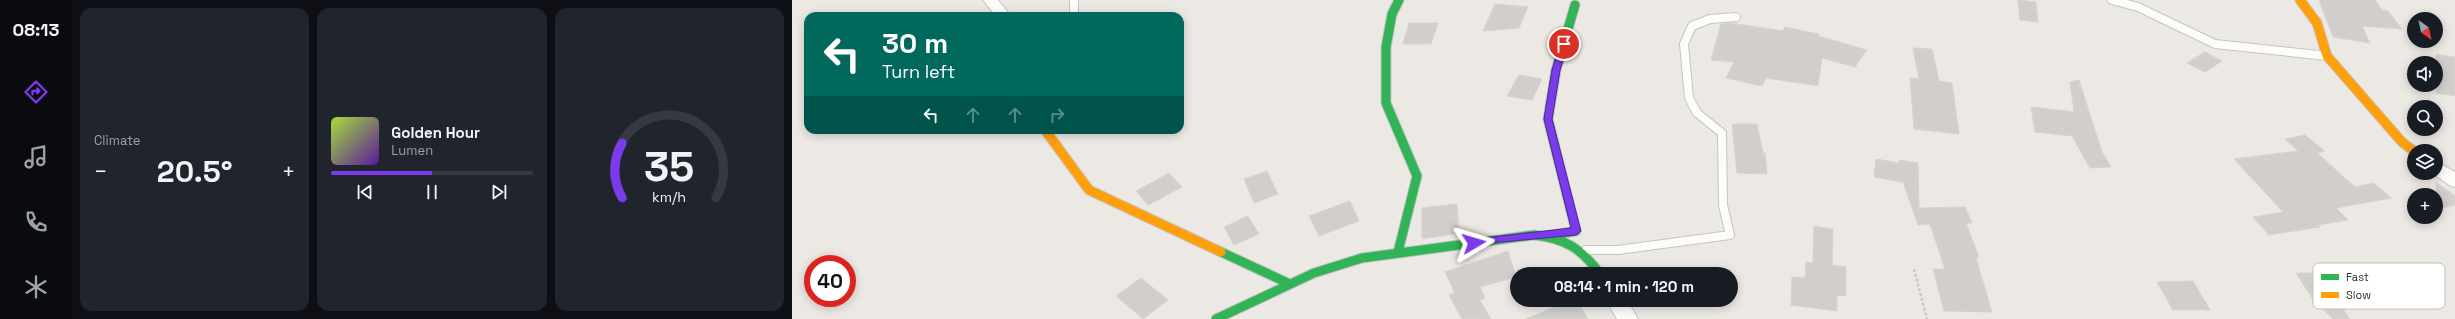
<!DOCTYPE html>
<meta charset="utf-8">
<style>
:root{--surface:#171b24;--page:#20242c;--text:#f1f3f6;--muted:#9ea1a6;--line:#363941;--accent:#7c3aed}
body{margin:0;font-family:"Space Grotesk",sans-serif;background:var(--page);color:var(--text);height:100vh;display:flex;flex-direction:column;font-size:15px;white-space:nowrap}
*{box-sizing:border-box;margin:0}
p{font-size:13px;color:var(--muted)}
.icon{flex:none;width:22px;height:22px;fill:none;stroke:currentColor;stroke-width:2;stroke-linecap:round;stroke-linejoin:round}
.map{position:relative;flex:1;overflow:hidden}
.sheet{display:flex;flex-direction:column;gap:8px;padding:8px;background:#0d0f14;width:720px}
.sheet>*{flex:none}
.hud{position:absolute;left:12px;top:12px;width:380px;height:122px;border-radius:12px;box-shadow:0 2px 10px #0003;background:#00695c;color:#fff;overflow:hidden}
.needle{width:26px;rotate:147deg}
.buttons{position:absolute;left:1615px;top:12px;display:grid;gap:8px}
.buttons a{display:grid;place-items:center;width:36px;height:36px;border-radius:50%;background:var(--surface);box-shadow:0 2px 10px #0003;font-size:20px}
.speed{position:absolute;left:12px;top:255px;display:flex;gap:8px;font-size:20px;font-weight:700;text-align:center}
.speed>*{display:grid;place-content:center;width:52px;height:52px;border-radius:50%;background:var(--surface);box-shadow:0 2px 10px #0003;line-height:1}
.speed .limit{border:6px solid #d22;background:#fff;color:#111}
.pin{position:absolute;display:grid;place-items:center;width:34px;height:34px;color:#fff;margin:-17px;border:2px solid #fff;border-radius:50%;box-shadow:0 1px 4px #0007}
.me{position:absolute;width:44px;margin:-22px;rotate:83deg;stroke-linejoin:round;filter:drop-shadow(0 0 3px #0008)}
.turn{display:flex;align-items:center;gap:14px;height:84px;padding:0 12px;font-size:18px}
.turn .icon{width:52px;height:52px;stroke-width:2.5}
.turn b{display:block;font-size:28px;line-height:34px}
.lanes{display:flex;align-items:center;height:38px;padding:0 12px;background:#0003;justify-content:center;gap:20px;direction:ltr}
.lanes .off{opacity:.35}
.big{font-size:30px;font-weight:700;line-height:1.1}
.sheet .widget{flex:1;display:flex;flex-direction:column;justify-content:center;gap:6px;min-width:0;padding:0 14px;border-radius:12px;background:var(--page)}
.sheet .dial{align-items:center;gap:0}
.dial svg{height:104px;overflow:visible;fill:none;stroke:var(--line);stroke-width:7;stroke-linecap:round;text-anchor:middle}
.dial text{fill:var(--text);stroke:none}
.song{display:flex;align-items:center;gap:12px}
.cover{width:48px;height:48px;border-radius:6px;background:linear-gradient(135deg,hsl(80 70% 55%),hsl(270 70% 35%))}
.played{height:4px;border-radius:2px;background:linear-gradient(90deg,var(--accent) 50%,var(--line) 50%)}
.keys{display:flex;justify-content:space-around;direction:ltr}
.heat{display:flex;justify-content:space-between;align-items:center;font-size:22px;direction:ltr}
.sheet .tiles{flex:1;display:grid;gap:8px;grid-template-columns:repeat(3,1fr)}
.trip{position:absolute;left:718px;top:267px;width:228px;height:40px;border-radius:20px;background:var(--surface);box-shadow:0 2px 10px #0003;font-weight:700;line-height:40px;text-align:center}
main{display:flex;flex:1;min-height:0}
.menu{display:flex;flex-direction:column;width:72px;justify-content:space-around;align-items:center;background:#090b0e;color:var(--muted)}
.menu .icon{width:28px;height:28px}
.menu .on{color:var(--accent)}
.menu b{font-size:18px;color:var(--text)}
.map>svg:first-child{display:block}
.building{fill:#d1cecb;stroke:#d7d4d0}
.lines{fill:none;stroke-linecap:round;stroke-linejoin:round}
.lane-casing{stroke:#c5c4c5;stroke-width:10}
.street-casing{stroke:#c5c4c5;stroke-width:2}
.fast-casing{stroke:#c5c4c5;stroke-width:11}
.slow-casing{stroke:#c5c4c5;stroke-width:11}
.path{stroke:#c9c9c8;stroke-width:2.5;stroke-dasharray:3 2;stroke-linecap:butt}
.lane{stroke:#fcfcfb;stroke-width:8}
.street{fill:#fcfcfb;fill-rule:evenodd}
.fast{stroke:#30b455;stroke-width:9}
.slow{stroke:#ff9f0a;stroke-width:9}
.route{fill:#7c3aed;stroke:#51269a}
.key{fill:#fff;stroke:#c0c0c0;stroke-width:1}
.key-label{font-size:11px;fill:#2e2e2e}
</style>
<main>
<nav class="menu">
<b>08:13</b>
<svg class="icon on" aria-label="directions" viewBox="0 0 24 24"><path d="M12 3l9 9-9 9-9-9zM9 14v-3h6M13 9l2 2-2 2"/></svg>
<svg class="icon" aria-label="music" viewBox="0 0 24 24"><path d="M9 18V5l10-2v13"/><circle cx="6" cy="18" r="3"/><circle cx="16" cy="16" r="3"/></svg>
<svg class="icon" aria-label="phone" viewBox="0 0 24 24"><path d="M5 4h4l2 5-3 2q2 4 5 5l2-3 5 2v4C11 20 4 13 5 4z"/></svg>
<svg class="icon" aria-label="climate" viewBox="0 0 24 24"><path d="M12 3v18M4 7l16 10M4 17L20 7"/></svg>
</nav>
<section class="sheet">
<div class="tiles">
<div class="widget"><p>Climate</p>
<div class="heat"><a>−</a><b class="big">20.5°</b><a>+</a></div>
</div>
<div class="widget">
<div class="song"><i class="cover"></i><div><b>Golden Hour</b><p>Lumen</p></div></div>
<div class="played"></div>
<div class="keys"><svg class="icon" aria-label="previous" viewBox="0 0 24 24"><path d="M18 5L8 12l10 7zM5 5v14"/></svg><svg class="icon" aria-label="pause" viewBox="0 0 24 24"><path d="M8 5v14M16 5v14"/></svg><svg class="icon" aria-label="next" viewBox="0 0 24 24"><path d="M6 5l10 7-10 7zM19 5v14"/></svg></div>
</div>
<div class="widget dial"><svg viewBox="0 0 100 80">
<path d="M14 69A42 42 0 1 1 86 69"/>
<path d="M14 69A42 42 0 0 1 14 27" stroke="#7c3aed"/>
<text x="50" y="56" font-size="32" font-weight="700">35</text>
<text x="50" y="72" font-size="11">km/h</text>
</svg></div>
</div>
</section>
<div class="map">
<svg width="1663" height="319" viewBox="0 0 1663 319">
<rect width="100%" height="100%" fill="#ece8e4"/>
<path class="building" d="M1226 0 1244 2 1246 22 1228 20Z
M1527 0H1583L1590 10 1596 11 1610 29 1570 26 1578 43 1541 37Z
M703 4 736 7 727 28 691 31Z
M617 23H646L639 44H611Z
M939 23 991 31 993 27 1027 34 1026 36 1075 50 1063 67 1030 58 1026 86 974 78 970 86 934 78 942 62 919 60 929 24Z
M1121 48 1140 49 1147 81 1160 83 1167 134 1122 129 1118 78 1127 79Z
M1413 52 1430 61 1413 72 1395 63Z
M1644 54 1663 57V96L1644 93Z
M727 75 750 79 740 100 715 96Z
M1287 80 1310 152 1319 167 1298 168 1280 136 1243 132 1239 107 1282 112 1278 82Z
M940 124H965L971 153H973L975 174 945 173Z
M1513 135 1533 151 1525 153 1563 187 1582 183 1599 198 1544 208 1556 220 1525 225 1528 227 1477 235 1461 217 1491 212 1442 159 1506 151 1493 139Z
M1084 159 1107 163V160L1126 163 1127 208 1173 207 1180 223H1174L1187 257 1184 258 1200 312 1152 311 1141 269H1153L1138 224 1126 225 1111 182 1082 177Z
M475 171 486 194 462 203 452 179Z
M377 173 390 187 356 205 344 191Z
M1644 182 1663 196V205L1644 210Z
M558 201 567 221 527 236 517 216Z
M665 204 667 233 630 239V208Z
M456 216 467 234 442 245 432 227Z
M1022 226 1041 229 1040 265 1054 267V296L1045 295V311L999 305 1000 277 1013 278 1014 262 1021 263Z
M716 251 724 277 688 287 693 298 688 300 699 319H670L657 295 663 293 653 272Z
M1504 273H1526L1558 319H1541L1520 298Z
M349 278 376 300 351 319 324 296Z
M1401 281 1418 310H1381L1365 282Z
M779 300H785L796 319H734Z"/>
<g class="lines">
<defs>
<path id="lane" d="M282 0V16
M1320 0 1346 7 1423 44 1535 56
M794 250H826L938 235 931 205 930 133 905 113 897 98 892 44 900 26 918 19 944 17"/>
<path id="street" d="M191 0H206L219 16H204Z
M1644 161 1663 172V187L1657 185 1640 173H1644Z
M814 300H835L846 319H825Z"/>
<path id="fast" d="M761 235 784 231 756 119 764 70 783 5
M429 252 498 284
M606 252 625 176 594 103V47L600 14 607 0
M424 319 522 273 570 258 742 235C773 238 790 249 808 274"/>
<path id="slow" d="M1508 0 1525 23 1535 56 1610 142 1622 151
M253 130 297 190 429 252"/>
</defs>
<use href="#lane" class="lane-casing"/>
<use href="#street" class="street-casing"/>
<use href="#fast" class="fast-casing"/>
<use href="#slow" class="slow-casing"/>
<path class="path" d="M1122 269 1135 319"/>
<use href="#lane" class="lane"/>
<use href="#street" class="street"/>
<use href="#fast" class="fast"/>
<use href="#slow" class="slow"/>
</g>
<path class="route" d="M772 42 776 44 768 70 760 119 789 231 784 235 678 245 677 243 682 239 779 228 752 119 760 70 768 44Z"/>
<rect x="1521" y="263" width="132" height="46" rx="6" class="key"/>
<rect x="1529" y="274" width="18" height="6" fill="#30b455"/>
<rect x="1529" y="292" width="18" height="6" fill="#ff9f0a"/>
<g class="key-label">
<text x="1554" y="281">Fast</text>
<text x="1554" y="299">Slow</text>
</g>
</svg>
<div class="buttons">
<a><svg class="needle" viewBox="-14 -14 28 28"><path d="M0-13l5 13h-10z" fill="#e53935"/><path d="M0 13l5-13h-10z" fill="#9ea1a6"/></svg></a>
<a><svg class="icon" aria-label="sound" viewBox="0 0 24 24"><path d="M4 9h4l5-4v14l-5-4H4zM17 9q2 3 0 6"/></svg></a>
<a><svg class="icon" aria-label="search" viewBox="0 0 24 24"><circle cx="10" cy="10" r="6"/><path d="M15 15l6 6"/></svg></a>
<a><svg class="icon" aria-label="layers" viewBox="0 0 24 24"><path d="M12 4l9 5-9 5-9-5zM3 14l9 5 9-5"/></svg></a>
<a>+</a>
</div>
<div class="speed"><div class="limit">40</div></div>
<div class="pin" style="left:772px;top:44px;background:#d93025"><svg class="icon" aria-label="arrive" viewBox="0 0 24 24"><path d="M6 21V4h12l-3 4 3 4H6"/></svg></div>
<svg class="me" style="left:682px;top:243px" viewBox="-20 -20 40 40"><path d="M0-17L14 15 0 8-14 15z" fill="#7c3aed" stroke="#fff" stroke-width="4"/></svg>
<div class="trip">08:14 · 1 min · 120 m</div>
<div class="hud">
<div class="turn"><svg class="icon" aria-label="left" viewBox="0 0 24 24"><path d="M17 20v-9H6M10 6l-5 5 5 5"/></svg><div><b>30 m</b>Turn left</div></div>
<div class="lanes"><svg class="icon" aria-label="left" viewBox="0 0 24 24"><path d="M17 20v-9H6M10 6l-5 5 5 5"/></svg><svg class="icon off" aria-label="ahead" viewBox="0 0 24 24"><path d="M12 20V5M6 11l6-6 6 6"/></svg><svg class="icon off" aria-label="ahead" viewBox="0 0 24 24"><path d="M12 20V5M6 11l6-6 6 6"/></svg><svg class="icon off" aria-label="right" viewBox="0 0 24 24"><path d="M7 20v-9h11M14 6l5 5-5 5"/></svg></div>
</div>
</div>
</main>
